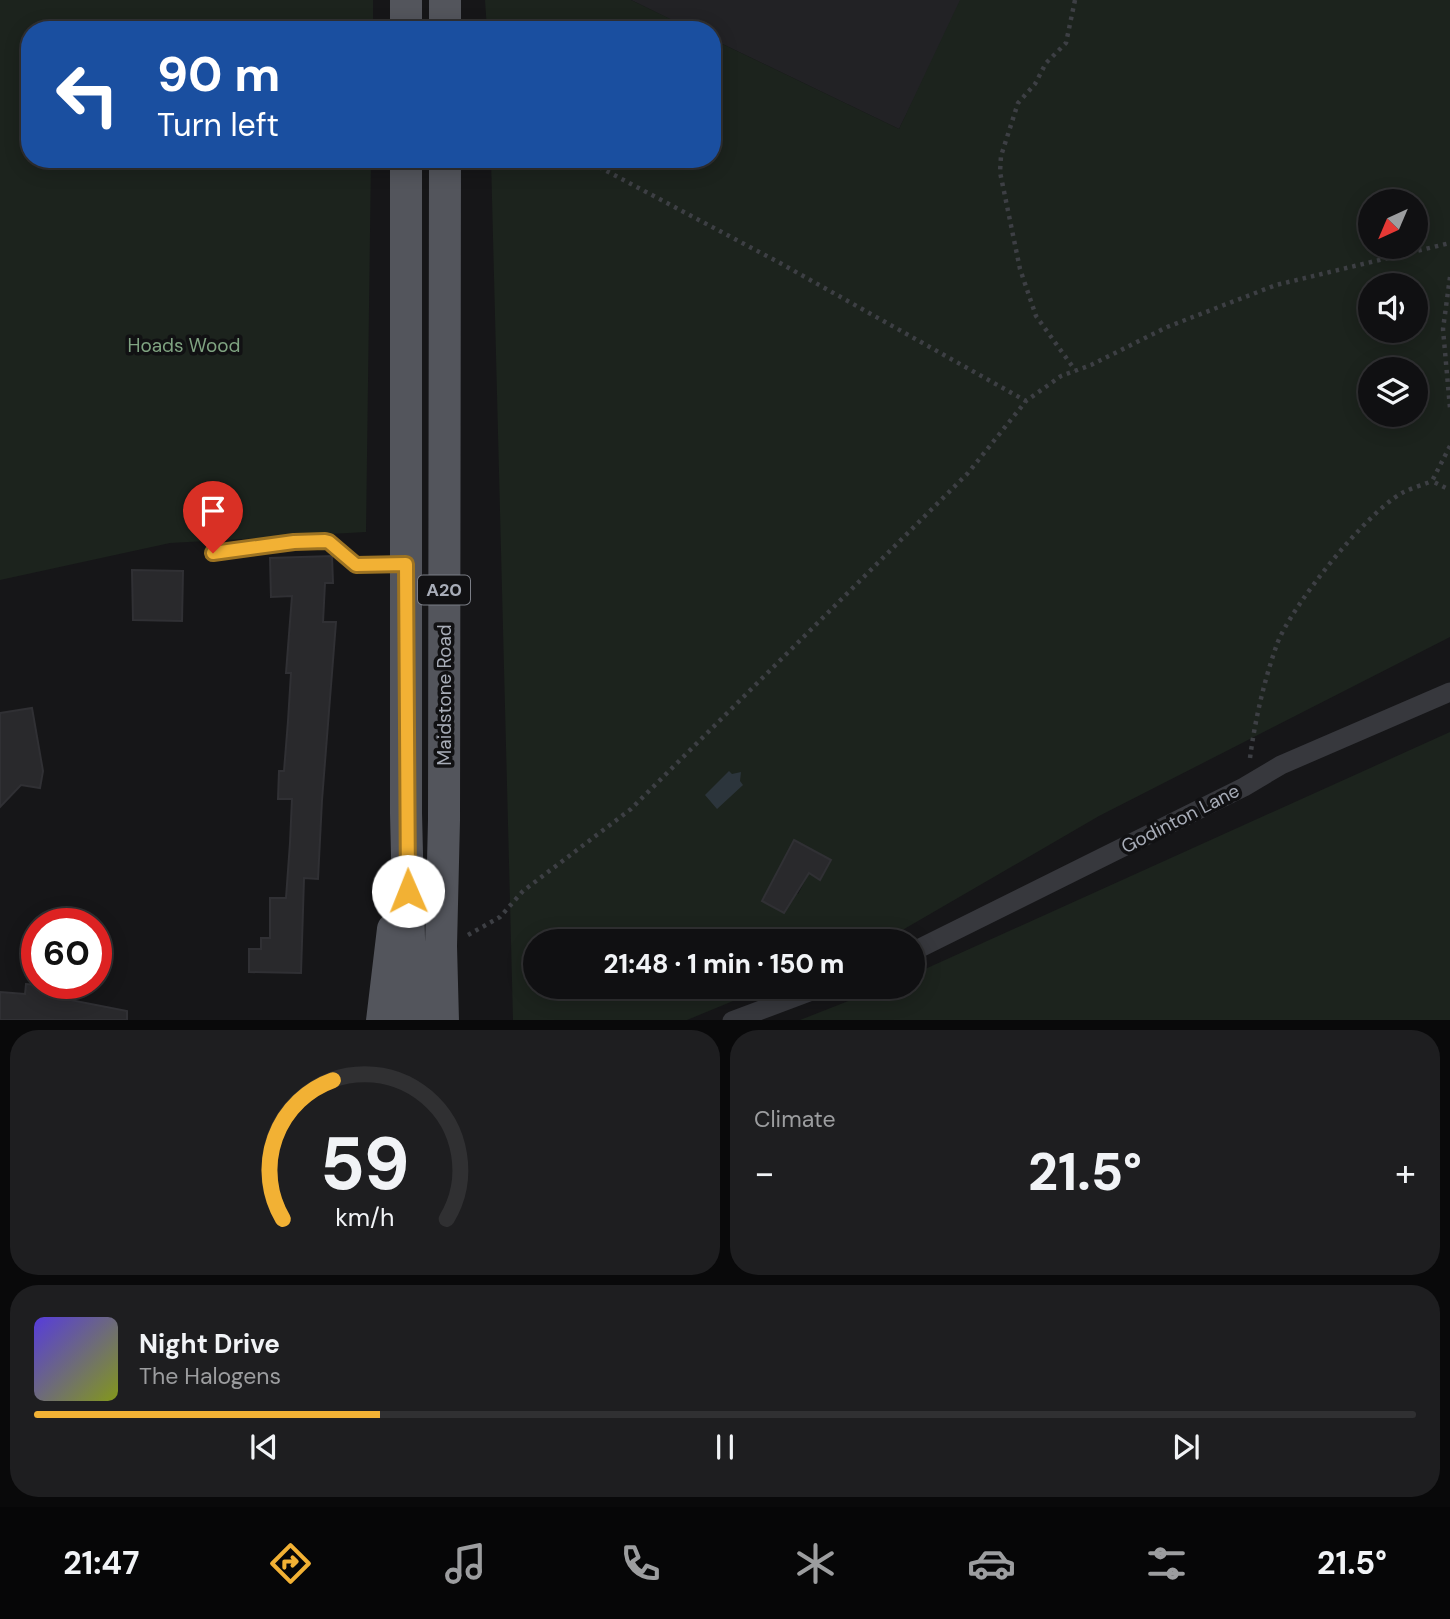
<!DOCTYPE html>
<meta charset="utf-8">
<style>
:root{--surface:#101012;--page:#1e1e20;--text:#f1f3f6;--muted:#9c9d9f;--line:#303032;--accent:#f2b134}
body{margin:0;font-family:"DM Sans",sans-serif;background:var(--page);color:var(--text);height:100vh;display:flex;flex-direction:column;font-size:26px;white-space:nowrap}
*{box-sizing:border-box;margin:0}
p{font-size:23px;color:var(--muted)}
.icon{flex:none;width:38px;height:38px;fill:none;stroke:currentColor;stroke-width:2;stroke-linecap:round;stroke-linejoin:round}
.map{position:relative;height:1020px;overflow:hidden}
.panel{display:flex;flex-direction:column;gap:10px;padding:10px;background:#09090a;flex:1}
.panel>*{flex:none}
.banner{position:absolute;left:21px;top:21px;width:700px;height:147px;border-radius:28px;box-shadow:0 4px 18px #0003,0 0 0 2px var(--line);background:#1a4fa0;color:#fff;overflow:hidden}
.needle{width:46px;rotate:224deg}
.buttons{position:absolute;left:1358px;top:189px;display:grid;gap:14px}
.buttons a{display:grid;place-items:center;width:70px;height:70px;border-radius:50%;background:var(--surface);box-shadow:0 4px 18px #0003,0 0 0 2px var(--line);font-size:35px}
.speed{position:absolute;left:21px;top:908px;display:flex;gap:14px;font-size:35px;font-weight:700;text-align:center}
.speed>*{display:grid;place-content:center;width:91px;height:91px;border-radius:50%;background:var(--surface);box-shadow:0 4px 18px #0003,0 0 0 2px var(--line);line-height:1}
.speed .limit{border:10px solid #d22;background:#fff;color:#111}
.pin{position:absolute;display:grid;place-items:center;width:60px;height:60px;color:#fff;margin:-72px -30px;border-radius:50% 50% 50% 0;rotate:-45deg;box-shadow:0 0 7px #0007}
.pin .icon{rotate:45deg}
.me{position:absolute;width:77px;margin:-38px;rotate:359deg;stroke-linejoin:round;filter:drop-shadow(0 0 5px #0008)}
.turn{display:flex;align-items:center;gap:24px;height:147px;padding:0 21px;font-size:32px}
.turn .icon{width:91px;height:91px;stroke-width:2.5}
.turn b{display:block;font-size:49px;line-height:60px}
.big{font-size:52px;font-weight:800;line-height:1.1}
.panel .widget{flex:1;display:flex;flex-direction:column;justify-content:center;gap:10px;min-width:0;padding:0 24px;border-radius:28px;background:var(--page)}
.panel .dial{align-items:center;gap:0}
.dial svg{height:182px;overflow:visible;fill:none;stroke:var(--line);stroke-width:7;stroke-linecap:round;text-anchor:middle}
.dial text{fill:var(--text);stroke:none}
.song{display:flex;align-items:center;gap:21px}
.cover{width:84px;height:84px;border-radius:10px;background:linear-gradient(135deg,hsl(250 70% 55%),hsl(70 70% 35%))}
.played{height:7px;border-radius:4px;background:linear-gradient(90deg,var(--accent) 25%,var(--line) 25%)}
.keys{display:flex;justify-content:space-around;direction:ltr}
.heat{display:flex;justify-content:space-between;align-items:center;font-size:38px;direction:ltr}
.panel .tiles{flex:1;display:grid;gap:10px;grid-template-columns:1fr 1fr}
.widget:last-child{grid-column:span 2}
.trip{position:absolute;left:523px;top:929px;width:402px;height:70px;border-radius:35px;background:var(--surface);box-shadow:0 4px 18px #0003,0 0 0 2px var(--line);font-weight:800;line-height:70px;text-align:center}
.dock{display:flex;height:112px;justify-content:space-around;align-items:center;background:#060607;color:var(--muted)}
.dock .icon{width:49px;height:49px}
.dock .on{color:var(--accent)}
.dock b{font-size:32px;color:var(--text)}
.map>svg:first-child{display:block}
.built{fill:#222225}
.green{fill:#1c231d;fill-rule:evenodd}
.water{fill:#2c353c}
.building{fill:#29292c;stroke:#303034;stroke-width:2}
.lines{fill:none;stroke-linecap:round;stroke-linejoin:round}
.path{stroke:#3d3f44;stroke-width:4.5;stroke-dasharray:3.5 5;stroke-linecap:butt}
.service{stroke:#37383d;stroke-width:10}
.minor{stroke:#37383d;stroke-width:19}
.primary{stroke:#53555c;stroke-width:32}
.route-casing{stroke:#9d7322;stroke-width:18}
.route{stroke:#f2b134;stroke-width:12}
.labels{text-anchor:middle;stroke-width:7;stroke-linejoin:round;paint-order:stroke}
.shield{fill:#111113;stroke:#7b7e86;stroke-width:2}
.shield-label{font-size:18px;font-weight:bold;fill:#a8adb8}
.park-label{font-size:19px;fill:#7fa381;stroke:#111113}
.street-label{font-size:19px;fill:#a8adb8;stroke:#111113}
</style>
<div class="map">
<svg width="1450" height="1021" viewBox="0 0 1450 1021">
<rect width="100%" height="100%" fill="#161618"/>
<path class="built" d="M631 0H963L899 129 712 39V30H692Z"/>
<path class="green" d="M0 0H373V30H30V159H371L366 532 170 543 0 580Z
M485 0H631L693 30H487Z
M960 0H1450V637L1099 816 899 932 875 941 536 942V987H767L687 1020H513L491 159H712V39L899 129ZM1370 201H1416V247H1370ZM1370 285H1416V331H1370ZM1370 369H1416V415H1370ZM795 841 831 860 821 879 809 873 798 894 794 893Z
M1450 732V1020H800L884 987H914V974Z"/>
<path class="water" d="M729 771 732 774 741 772 740 781 743 785 717 809 705 795Z"/>
<path class="building" d="M332 556 333 583H325L323 622H336L322 800 318 879 304 878 301 973 249 972V949H261V938H270V898H286L290 843 292 799H278L279 771H284L288 721 291 673H286L292 596 271 597 270 558Z
M132 570 183 571 182 621 133 620Z
M32 708 43 771 40 788 21 785 0 807V713Z
M794 840 831 860 820 880 809 873 784 913 762 901Z
M26 984 55 987V997L127 1011V1020H0V992L25 994Z"/>
<g class="lines">
<path class="path" d="M1075 0 1066 43 1046 63 1035 84 1018 103 1001 156 1000 172 1020 269 1036 316 1075 370
M584 159 780 263 1026 401
M1450 277 1443 329 1450 408
M1450 446 1432 481 1450 490
M1250 758C1255 720 1264 681 1277 644 1292 605 1366 513 1402 493 1411 488 1423 485 1432 481
M468 935 500 917 523 891 631 809 968 473 1026 401 1061 376 1091 365 1167 327 1276 285 1450 243"/>
<path class="service" d="M213 553 294 542 325 541 356 565H402"/>
<path class="minor" d="M914 951 1244 787 1281 765 1450 692
M732 1021 822 987"/>
<path class="primary" d="M406 30V0
M445 30V0
M406 159V813L411 1021
M382 1021 393 929
M443 1021 441 946 444 820 445 159"/>
</g>
<g class="lines">
<defs>
<path id="route" d="M213 553 294 542 325 541 329 542 356 565 406 564 408 891"/>
</defs>
<use href="#route" class="route-casing"/>
<use href="#route" class="route"/>
</g>
<g class="labels">
<rect class="shield" x="418" y="575.5" width="52" height="29" rx="5"/>
<g class="shield-label">
<text x="444" y="596">A20</text>
</g>
<g class="park-label">
<text x="184" y="352">Hoads Wood</text>
</g>
<g class="street-label">
<text transform="translate(444 695) rotate(-90)" y="7">Maidstone Road</text>
<text transform="translate(1180 818) rotate(-27)" y="7">Godinton Lane</text>
</g>
</g>
</svg>
<div class="buttons">
<a><svg class="needle" viewBox="-14 -14 28 28"><path d="M0-13l5 13h-10z" fill="#e53935"/><path d="M0 13l5-13h-10z" fill="#9c9d9f"/></svg></a>
<a><svg class="icon" aria-label="sound" viewBox="0 0 24 24"><path d="M4 9h4l5-4v14l-5-4H4zM17 9q2 3 0 6"/></svg></a>
<a><svg class="icon" aria-label="layers" viewBox="0 0 24 24"><path d="M12 4l9 5-9 5-9-5zM3 14l9 5 9-5"/></svg></a>
</div>
<div class="speed"><div class="limit">60</div></div>
<div class="pin" style="left:213px;top:553px;background:#d93025"><svg class="icon" aria-label="arrive" viewBox="0 0 24 24"><path d="M6 21V4h12l-3 4 3 4H6"/></svg></div>
<svg class="me" style="left:408px;top:891px" viewBox="-20 -20 40 40"><circle r="19" fill="#fff"/><path d="M0-13L10 11 0 6-10 11z" fill="#f2b134"/></svg>
<div class="trip">21:48 · 1 min · 150 m</div>
<div class="banner">
<div class="turn"><svg class="icon" aria-label="left" viewBox="0 0 24 24"><path d="M17 20v-9H6M10 6l-5 5 5 5"/></svg><div><b>90 m</b>Turn left</div></div>
</div>
</div>
<section class="panel">
<div class="tiles">
<div class="widget dial"><svg viewBox="0 0 100 80">
<path d="M14 69A42 42 0 1 1 86 69"/>
<path d="M14 69A42 42 0 0 1 36 8" stroke="#f2b134"/>
<text x="50" y="56" font-size="32" font-weight="700">59</text>
<text x="50" y="72" font-size="11">km/h</text>
</svg></div>
<div class="widget"><p>Climate</p>
<div class="heat"><a>−</a><b class="big">21.5°</b><a>+</a></div>
</div>
<div class="widget">
<div class="song"><i class="cover"></i><div><b>Night Drive</b><p>The Halogens</p></div></div>
<div class="played"></div>
<div class="keys"><svg class="icon" aria-label="previous" viewBox="0 0 24 24"><path d="M18 5L8 12l10 7zM5 5v14"/></svg><svg class="icon" aria-label="pause" viewBox="0 0 24 24"><path d="M8 5v14M16 5v14"/></svg><svg class="icon" aria-label="next" viewBox="0 0 24 24"><path d="M6 5l10 7-10 7zM19 5v14"/></svg></div>
</div>
</div>
</section>
<nav class="dock">
<b>21:47</b>
<svg class="icon on" aria-label="directions" viewBox="0 0 24 24"><path d="M12 3l9 9-9 9-9-9zM9 14v-3h6M13 9l2 2-2 2"/></svg>
<svg class="icon" aria-label="music" viewBox="0 0 24 24"><path d="M9 18V5l10-2v13"/><circle cx="6" cy="18" r="3"/><circle cx="16" cy="16" r="3"/></svg>
<svg class="icon" aria-label="phone" viewBox="0 0 24 24"><path d="M5 4h4l2 5-3 2q2 4 5 5l2-3 5 2v4C11 20 4 13 5 4z"/></svg>
<svg class="icon" aria-label="climate" viewBox="0 0 24 24"><path d="M12 3v18M4 7l16 10M4 17L20 7"/></svg>
<svg class="icon" aria-label="car" viewBox="0 0 24 24"><path d="M5 17H2v-5l4-1 3-4h7l3 4 3 1v5h-3M9 17h6M6 11h13"/><circle cx="7" cy="17" r="2"/><circle cx="17" cy="17" r="2"/></svg>
<svg class="icon" aria-label="filters" viewBox="0 0 24 24"><path d="M4 7h16M4 17h16"/><circle cx="9" cy="7" r="2"/><circle cx="15" cy="17" r="2"/></svg>
<b>21.5°</b>
</nav>
